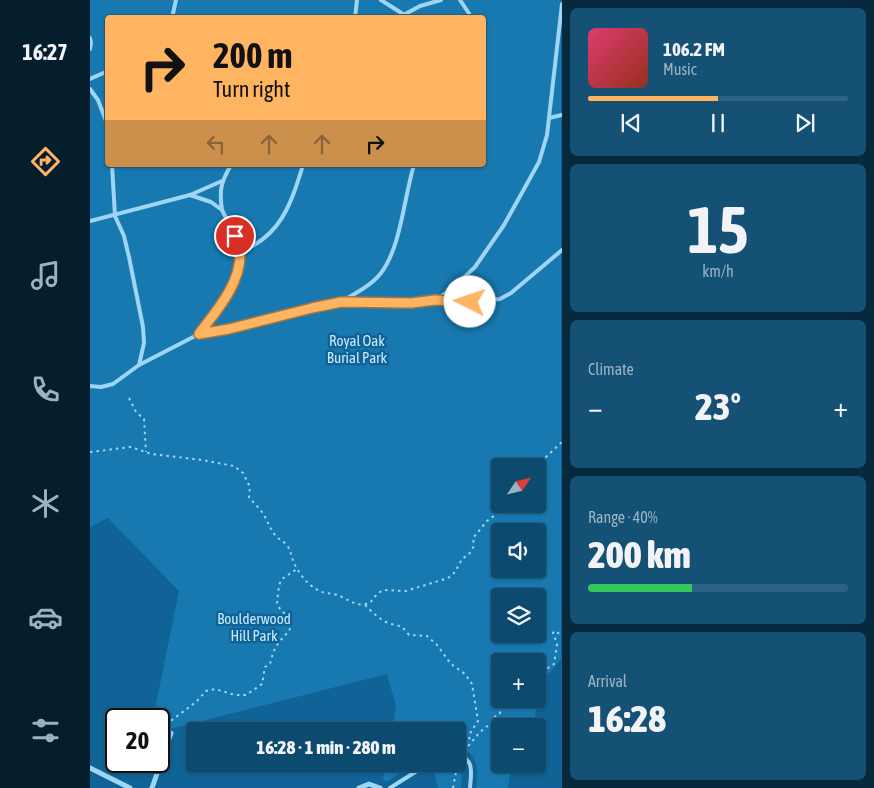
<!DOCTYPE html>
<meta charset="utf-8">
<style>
:root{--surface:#0c4a70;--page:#155175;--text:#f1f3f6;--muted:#9ab3c3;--line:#2c6283;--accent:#ffb461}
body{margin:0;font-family:"Asap Condensed",sans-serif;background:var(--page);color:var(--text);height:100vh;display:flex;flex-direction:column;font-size:19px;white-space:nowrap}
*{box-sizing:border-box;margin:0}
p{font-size:16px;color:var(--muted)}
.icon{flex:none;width:28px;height:28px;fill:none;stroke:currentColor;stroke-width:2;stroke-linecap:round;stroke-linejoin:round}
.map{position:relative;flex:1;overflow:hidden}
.panel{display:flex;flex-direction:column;gap:8px;padding:8px;background:#07293e;width:312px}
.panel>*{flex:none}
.banner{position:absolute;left:15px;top:15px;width:381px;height:152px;border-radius:5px;box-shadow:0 1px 4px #0004,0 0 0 1px var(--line);background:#ffb461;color:#111;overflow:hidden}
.needle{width:32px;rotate:55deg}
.fabs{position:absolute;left:401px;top:458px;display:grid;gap:10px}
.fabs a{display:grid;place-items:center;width:55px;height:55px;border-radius:5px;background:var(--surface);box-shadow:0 1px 4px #0004,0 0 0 1px var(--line);font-size:25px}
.speed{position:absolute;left:15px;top:708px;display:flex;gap:10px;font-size:25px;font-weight:700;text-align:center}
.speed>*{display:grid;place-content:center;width:65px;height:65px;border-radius:50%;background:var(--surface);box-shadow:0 1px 4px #0004,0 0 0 1px var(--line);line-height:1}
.speed .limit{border:2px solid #111;border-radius:8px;background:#fff;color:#111}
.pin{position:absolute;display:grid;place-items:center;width:42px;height:42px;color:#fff;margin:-21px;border:2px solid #fff;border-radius:50%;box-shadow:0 1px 5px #0007}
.me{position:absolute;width:55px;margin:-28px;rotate:274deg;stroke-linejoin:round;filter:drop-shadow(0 0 4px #0008)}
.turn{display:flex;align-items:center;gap:18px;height:105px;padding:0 25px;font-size:22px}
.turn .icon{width:65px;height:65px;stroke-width:2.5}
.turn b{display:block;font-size:35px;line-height:42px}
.lanes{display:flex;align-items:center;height:48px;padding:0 25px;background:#0003;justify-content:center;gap:25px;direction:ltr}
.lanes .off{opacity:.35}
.big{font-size:38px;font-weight:800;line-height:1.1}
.panel .widget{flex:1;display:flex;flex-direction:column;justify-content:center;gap:8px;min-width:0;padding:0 18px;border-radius:8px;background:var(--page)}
.panel .dial{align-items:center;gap:0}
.dial b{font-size:65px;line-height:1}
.song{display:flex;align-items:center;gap:15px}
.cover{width:60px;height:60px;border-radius:8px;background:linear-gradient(135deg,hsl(340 70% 55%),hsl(10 70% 35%))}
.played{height:5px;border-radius:2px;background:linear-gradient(90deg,var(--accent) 50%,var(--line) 50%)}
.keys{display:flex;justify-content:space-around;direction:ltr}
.heat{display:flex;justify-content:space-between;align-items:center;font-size:28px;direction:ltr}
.charge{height:8px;border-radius:4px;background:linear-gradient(90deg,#34c759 40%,var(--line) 0)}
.trip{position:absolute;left:96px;top:722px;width:280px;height:50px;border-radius:5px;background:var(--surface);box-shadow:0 1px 4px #0004,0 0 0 1px var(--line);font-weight:800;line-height:50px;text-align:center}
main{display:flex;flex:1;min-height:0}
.dock{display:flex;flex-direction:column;width:90px;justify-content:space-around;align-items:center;background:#051e2d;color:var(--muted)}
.dock .icon{width:35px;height:35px}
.dock .on{color:var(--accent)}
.dock b{font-size:22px;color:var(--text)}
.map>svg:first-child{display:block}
.green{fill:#1779b0;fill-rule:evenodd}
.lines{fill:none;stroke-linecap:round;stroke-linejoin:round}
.path{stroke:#9ed5f4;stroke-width:2;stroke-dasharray:2.5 4;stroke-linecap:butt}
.service{stroke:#9ed5f4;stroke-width:4}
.minor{stroke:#9ed5f4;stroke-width:5}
.route-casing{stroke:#a6753f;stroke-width:12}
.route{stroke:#ffb461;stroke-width:9}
.labels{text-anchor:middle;stroke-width:5;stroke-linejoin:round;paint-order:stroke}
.park-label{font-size:15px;fill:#c6eafe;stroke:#106396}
</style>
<main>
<nav class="dock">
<b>16:27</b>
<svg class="icon on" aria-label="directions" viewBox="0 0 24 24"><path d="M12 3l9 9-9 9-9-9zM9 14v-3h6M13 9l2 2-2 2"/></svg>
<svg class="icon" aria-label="music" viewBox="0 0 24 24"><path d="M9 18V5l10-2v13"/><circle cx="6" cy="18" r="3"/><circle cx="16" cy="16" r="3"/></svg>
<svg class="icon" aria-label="phone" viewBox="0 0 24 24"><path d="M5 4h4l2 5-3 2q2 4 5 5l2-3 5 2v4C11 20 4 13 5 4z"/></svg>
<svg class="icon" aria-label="climate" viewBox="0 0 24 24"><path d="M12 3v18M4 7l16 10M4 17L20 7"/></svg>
<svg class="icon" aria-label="car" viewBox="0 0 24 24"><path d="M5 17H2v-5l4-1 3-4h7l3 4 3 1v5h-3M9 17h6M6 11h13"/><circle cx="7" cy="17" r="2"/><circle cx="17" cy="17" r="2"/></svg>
<svg class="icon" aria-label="filters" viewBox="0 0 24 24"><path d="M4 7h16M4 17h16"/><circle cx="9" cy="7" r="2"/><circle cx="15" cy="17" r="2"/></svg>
</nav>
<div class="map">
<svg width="472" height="788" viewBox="0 0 472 788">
<rect width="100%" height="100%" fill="#106396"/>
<path class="green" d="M0 0H471V659L449 686 448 694V661H410V699H447L444 726H410V764H425L420 772 418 788H386C388 768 389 755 368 746V731H302L306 706 297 674 69 732V719H63L89 591 18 518 0 527ZM18 18H394V165H18ZM410 466H448V504H410ZM410 531H448V569H410ZM410 596H448V634H410Z
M296 764H324L296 782 293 779Z
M356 764H366L370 766 372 776 371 788H348L344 771Z"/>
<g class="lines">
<path class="path" d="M39 398 46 412 54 419 56 452
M0 452 41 447 61 454 112 460 144 466 153 473 160 487 159 497C164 503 170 509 174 515 178 522 180 529 185 535 188 539 193 541 197 545 201 551 201 556 204 563 208 572 217 584 226 589 234 595 244 592 252 597 262 602 268 607 280 603L287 594 293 590 316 591 358 578 365 572 372 559 379 554 384 546 383 538 397 521 408 513 413 504
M438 466 456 457 472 442
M275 605C282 612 289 619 298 623 310 627 311 624 319 635L337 636 347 645 361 664 375 674 382 684 388 721 379 735 380 743
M442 661H445
M448 667 449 670H453L454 675 458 668 464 664 467 644 463 633 464 631 470 634 472 633
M79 727 82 720 106 702 116 691 125 689 145 695H156L172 684 175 667 180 664C182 656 184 648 190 641 198 631 203 632 199 616L191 611 187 603 189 585 192 579 207 569
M374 751 390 732 399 725 407 714 410 713 412 705 421 699
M363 788 368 761"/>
<path class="service" d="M291 0 313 14
M370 0 382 18
M82 18 86 0
M265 18 267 0
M308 18 330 6 351 0
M0 38 1 43 0 49
M0 79 18 71
M0 89 8 100 18 126
M459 118 472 115
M22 165 25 216 34 236 39 257 53 327 54 343 49 365
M100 195 132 181
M132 210C129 190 131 182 141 165
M0 221 100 195 121 202 132 210 145 236 150 252 149 267 144 281 136 295 110 334
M150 252C191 236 201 204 213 165
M345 300 361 290 385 267 414 225 449 162 457 135 472 4
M251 302C264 294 281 286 291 273 311 247 314 197 324 165
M0 386 11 387 23 384 49 365 109 334 139 329 222 308 251 302 321 303 345 300 380 302 410 299 421 293 472 250
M368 754C385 761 381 772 380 788
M300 788 338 764"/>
<path class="minor" d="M0 768 40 788
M62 788 81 733
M269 788 279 784 290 788"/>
</g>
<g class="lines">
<defs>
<path id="route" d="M145 236C147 242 150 248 150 255 150 285 126 311 109 334L139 329 222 308 251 302 321 303 345 300 380 302"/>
</defs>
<use href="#route" class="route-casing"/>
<use href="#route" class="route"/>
</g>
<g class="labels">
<g class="park-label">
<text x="267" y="346">Royal Oak<tspan x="267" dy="17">Burial Park</tspan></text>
<text x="164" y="624">Boulderwood<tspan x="164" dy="17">Hill Park</tspan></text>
</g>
</g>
</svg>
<div class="fabs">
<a><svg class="needle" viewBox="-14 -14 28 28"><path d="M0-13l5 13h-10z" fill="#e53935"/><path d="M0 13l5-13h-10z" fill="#9ab3c3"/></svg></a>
<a><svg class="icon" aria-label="sound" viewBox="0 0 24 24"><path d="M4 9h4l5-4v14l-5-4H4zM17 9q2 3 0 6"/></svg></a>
<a><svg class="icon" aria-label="layers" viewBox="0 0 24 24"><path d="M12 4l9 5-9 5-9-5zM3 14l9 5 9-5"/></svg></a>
<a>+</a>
<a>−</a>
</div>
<div class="speed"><div class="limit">20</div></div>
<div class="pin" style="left:145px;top:236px;background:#d93025"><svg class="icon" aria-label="arrive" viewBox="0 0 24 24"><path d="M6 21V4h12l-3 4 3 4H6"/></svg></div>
<svg class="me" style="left:380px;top:302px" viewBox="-20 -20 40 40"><circle r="19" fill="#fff"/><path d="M0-13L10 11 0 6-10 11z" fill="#ffb461"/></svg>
<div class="trip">16:28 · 1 min · 280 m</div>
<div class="banner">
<div class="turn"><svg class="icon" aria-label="right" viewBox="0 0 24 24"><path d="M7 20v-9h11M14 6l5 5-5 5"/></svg><div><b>200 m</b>Turn right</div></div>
<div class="lanes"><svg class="icon off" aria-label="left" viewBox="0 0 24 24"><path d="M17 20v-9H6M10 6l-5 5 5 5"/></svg><svg class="icon off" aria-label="ahead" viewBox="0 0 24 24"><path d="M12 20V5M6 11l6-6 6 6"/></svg><svg class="icon off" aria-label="ahead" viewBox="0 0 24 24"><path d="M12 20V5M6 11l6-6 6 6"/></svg><svg class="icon" aria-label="right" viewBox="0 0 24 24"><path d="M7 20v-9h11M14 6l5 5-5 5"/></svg></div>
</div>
</div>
<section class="panel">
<div class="widget">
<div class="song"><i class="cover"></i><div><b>106.2 FM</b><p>Music</p></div></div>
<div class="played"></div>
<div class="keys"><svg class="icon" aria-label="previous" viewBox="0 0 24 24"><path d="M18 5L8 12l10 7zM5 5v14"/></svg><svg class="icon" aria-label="pause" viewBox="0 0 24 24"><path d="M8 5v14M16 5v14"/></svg><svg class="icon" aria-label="next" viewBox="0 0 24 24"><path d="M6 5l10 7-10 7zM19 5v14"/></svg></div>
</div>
<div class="widget dial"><b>15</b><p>km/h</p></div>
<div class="widget"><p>Climate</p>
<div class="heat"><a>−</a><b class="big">23°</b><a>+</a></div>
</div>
<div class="widget"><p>Range · 40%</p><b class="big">200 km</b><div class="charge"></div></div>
<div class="widget"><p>Arrival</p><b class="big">16:28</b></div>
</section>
</main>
